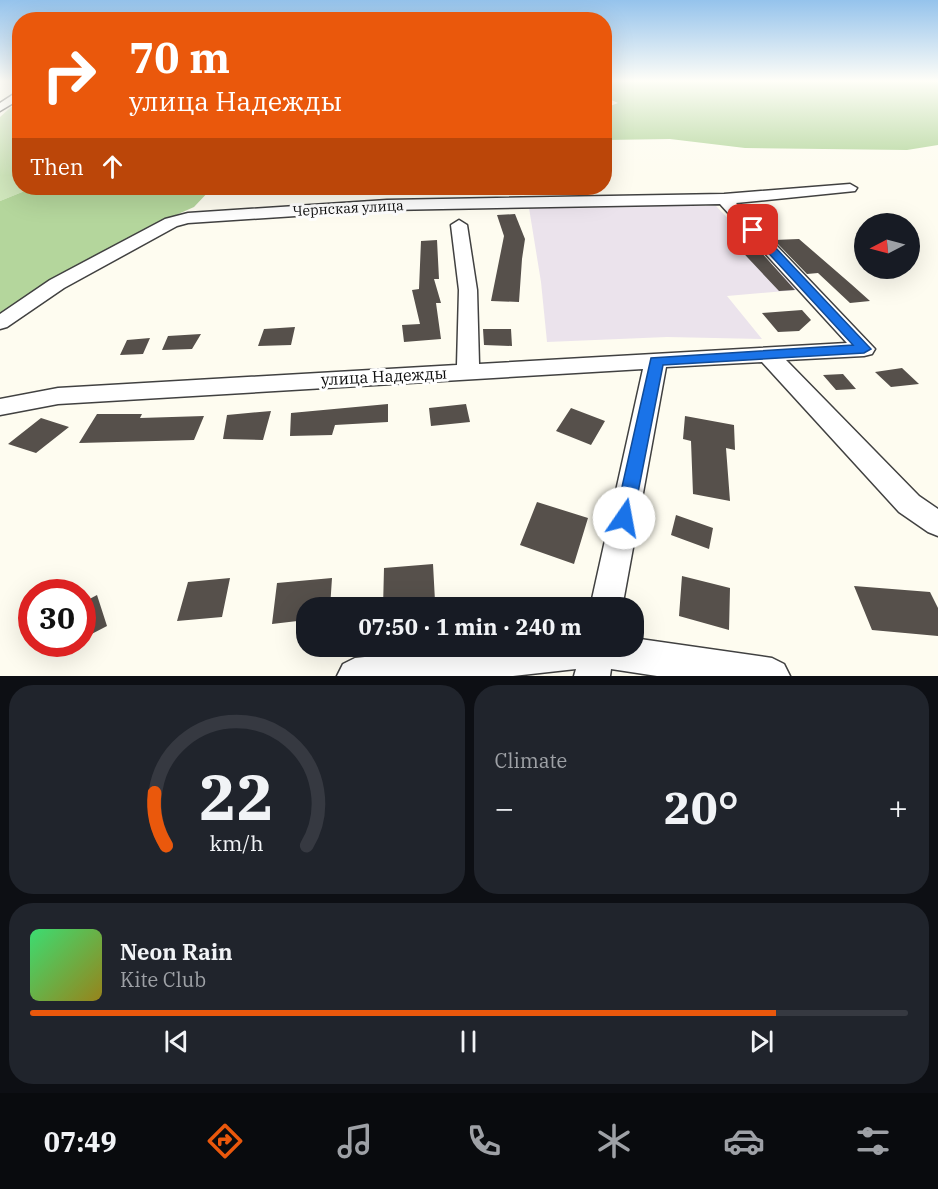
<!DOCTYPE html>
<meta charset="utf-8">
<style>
:root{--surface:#171b24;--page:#20242c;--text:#f1f3f6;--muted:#9ea1a6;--line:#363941;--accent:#ea580c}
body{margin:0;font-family:"IBM Plex Serif",serif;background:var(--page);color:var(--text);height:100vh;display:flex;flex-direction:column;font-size:22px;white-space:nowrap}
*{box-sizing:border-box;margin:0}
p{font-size:20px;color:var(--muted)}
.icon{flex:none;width:33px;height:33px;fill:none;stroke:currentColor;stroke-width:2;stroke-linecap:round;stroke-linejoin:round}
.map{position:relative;height:676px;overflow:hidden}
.drawer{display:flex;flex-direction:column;gap:9px;padding:9px;background:#0d0f14;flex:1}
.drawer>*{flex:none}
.top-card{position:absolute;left:12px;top:12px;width:600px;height:183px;border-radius:24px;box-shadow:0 6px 24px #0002;background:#ea580c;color:#fff;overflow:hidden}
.needle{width:39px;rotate:264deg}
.tools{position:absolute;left:854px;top:213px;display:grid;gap:12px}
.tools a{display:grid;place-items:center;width:66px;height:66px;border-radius:50%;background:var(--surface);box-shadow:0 6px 24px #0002;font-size:30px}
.speed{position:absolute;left:18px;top:579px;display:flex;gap:12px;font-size:30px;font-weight:700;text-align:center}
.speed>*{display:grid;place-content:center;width:78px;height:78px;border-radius:50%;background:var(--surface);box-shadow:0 6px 24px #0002;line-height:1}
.speed .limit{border:9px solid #d22;background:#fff;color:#111}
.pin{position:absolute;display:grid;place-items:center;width:51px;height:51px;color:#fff;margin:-26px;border-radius:12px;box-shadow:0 3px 9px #0006}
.me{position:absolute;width:66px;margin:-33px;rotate:12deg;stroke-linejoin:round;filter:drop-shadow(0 0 4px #0008)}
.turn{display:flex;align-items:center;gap:21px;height:126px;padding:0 18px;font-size:27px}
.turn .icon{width:78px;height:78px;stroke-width:2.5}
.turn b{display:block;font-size:42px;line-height:51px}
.then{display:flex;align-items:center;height:57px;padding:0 18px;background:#0003;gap:12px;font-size:22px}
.big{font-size:45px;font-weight:700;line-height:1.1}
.drawer .card{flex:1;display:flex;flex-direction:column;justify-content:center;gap:9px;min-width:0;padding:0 21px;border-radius:24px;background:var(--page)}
.drawer .dial{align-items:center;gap:0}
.dial svg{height:156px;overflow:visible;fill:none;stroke:var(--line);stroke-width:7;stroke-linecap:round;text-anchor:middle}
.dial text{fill:var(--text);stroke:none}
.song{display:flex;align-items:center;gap:18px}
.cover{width:72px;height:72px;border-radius:9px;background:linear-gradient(135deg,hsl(140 70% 55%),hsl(50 70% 35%))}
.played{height:6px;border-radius:3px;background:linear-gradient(90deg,var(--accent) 85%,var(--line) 85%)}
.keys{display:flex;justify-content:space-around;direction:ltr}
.heat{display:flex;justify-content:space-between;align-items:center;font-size:33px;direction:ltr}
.drawer .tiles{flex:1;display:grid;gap:9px;grid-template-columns:1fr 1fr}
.card:last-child{grid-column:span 2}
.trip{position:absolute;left:296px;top:597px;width:348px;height:60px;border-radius:24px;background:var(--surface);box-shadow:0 6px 24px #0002;font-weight:700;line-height:60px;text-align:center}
.tab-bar{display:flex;height:96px;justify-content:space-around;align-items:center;background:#090b0e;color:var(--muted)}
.tab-bar .icon{width:42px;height:42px}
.tab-bar .selected{color:var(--accent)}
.tab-bar b{font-size:27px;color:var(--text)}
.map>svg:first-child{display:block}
.industrial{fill:#ebe3ec}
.green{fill:#d0e6bc}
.forest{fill:#b4d69c}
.building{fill:#56504b}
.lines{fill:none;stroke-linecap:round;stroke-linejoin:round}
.minor-casing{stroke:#414141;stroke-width:3}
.minor{fill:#fff;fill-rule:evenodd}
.route{fill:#1a73e8;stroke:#114b97;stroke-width:1.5}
.labels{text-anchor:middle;stroke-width:6;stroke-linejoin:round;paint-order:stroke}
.far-street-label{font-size:14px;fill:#0e0e0e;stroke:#fff}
.street-label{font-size:16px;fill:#0e0e0e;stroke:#fff}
</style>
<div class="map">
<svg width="938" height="676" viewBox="0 0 938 676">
<rect width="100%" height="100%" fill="#fefcf0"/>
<path class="industrial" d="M572 206H716L797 290 727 296 762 339 667 337 547 342 541 282 529 208Z"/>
<path class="green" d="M19 100 20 188H32L0 201V117Z"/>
<path class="forest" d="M605 81H938V145L907 150 745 148 670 139 605 140V108L618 103 605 97Z
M32 188H212L194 207 158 223 0 314V201Z"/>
<path class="building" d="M515 214 525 239 522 259 519 302 491 301 504 236 497 215Z
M799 239 851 284 870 301 850 303 818 273 807 274 774 240Z
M437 240 439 279H434L441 303H436L441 339 404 342 402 325 420 324 412 290 419 289 421 241Z
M751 241 795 290 779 291 733 242Z
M802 310 811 320 799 331 778 332 762 313Z
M295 327 291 345 258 346 264 329Z
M483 329H511L512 346 484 345Z
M201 334 192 349 162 350 168 336Z
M150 338 143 354 120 355 127 340Z
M902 368 919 384 891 387 875 372Z
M843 374 856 389 836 390 823 375Z
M388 404V422L335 425 332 435 290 436 291 413Z
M466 404 470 422 431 426 429 408Z
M571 408 605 421 591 445 556 431Z
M271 411 263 440 223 439 227 415Z
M97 414H142L140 418 204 416 194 440 79 443Z
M685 416 734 425 735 450 726 448 730 501 693 494 691 441 683 439Z
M41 418 69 427 36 453 8 444Z
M537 502 588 518 574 564 520 545Z
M676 515 713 528 709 549 671 535Z
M433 564 435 601 415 602V608H383L384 568Z
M682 576 730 588 729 630 679 616Z
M230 578 222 617 177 621 188 582Z
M332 578 330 608H306V620L272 624 277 583Z
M854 586 930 592 938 608V636L872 630Z
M97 595 107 626 82 639V603Z"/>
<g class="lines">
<defs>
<path id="minor" d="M20 90V99L0 111V103Z
M850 184 857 188 855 191 736 203 875 349 872 354 864 356 786 360 919 496 938 509V536L928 532 899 512 762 362 666 367 622 608H590L643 369 58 404 0 415V399L58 388 457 365 459 290 451 225 459 220 467 225 477 290 479 364 847 343 720 204 387 210 188 223 177 226 64 288 7 327 0 329V314L50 280 165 219 188 213 387 200 724 194Z
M633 638 772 658 784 664 790 676H657L611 669 610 676H574L576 669 513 676H337L343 664 355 658 470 646H633Z"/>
</defs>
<use href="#minor" class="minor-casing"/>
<use href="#minor" class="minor"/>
</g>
<linearGradient id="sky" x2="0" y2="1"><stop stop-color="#95c3ec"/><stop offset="0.46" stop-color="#fffef8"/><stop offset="1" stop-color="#fffef8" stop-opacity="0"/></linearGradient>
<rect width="938" height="176" fill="url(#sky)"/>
<path class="route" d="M753 227 757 228 871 349 864 353 663 365 633 518 631 523 624 526 617 523 615 518 651 358 853 345 750 233V228Z"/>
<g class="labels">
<g class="far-street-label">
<text transform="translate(348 208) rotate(-3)" y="5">Чернская улица</text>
</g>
<g class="street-label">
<text transform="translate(384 376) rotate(-3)" y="6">улица Надежды</text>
</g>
</g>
</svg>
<div class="tools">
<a><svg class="needle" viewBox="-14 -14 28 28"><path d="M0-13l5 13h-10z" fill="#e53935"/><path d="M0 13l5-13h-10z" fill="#9ea1a6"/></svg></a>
</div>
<div class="speed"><div class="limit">30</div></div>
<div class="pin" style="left:753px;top:230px;background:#d93025"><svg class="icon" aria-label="arrive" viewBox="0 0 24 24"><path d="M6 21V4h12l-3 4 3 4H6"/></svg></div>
<svg class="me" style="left:624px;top:518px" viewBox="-20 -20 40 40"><circle r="19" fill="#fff"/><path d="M0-13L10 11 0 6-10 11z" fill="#1a73e8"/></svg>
<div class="trip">07:50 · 1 min · 240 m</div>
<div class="top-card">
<div class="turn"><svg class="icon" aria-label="right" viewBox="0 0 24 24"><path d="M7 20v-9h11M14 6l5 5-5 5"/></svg><div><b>70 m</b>улица Надежды</div></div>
<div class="then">Then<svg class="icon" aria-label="ahead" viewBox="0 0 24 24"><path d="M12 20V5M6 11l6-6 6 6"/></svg></div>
</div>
</div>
<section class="drawer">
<div class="tiles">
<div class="card dial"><svg viewBox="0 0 100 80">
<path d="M14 69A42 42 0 1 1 86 69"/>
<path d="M14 69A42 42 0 0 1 8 42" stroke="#ea580c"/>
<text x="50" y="56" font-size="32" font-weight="700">22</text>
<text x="50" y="72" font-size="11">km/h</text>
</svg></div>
<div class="card"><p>Climate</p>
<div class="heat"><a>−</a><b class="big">20°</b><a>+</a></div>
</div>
<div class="card">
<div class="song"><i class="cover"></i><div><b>Neon Rain</b><p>Kite Club</p></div></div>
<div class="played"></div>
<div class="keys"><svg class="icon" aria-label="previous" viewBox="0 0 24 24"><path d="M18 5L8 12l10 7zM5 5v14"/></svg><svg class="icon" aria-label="pause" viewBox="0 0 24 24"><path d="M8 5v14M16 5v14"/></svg><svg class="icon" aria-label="next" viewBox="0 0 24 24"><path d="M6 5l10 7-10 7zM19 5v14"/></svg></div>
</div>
</div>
</section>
<nav class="tab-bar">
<b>07:49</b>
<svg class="icon selected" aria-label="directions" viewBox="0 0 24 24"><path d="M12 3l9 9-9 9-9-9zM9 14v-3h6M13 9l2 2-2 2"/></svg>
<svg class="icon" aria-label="music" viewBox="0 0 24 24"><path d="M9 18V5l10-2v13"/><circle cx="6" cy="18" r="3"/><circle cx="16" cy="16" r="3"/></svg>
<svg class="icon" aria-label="phone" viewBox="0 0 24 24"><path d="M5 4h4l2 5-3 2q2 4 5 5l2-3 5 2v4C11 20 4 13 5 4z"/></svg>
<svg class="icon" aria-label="climate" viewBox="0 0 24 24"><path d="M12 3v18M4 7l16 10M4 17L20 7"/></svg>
<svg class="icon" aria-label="car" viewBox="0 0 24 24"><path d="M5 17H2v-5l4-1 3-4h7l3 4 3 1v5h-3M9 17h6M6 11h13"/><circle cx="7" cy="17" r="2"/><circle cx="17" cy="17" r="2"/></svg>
<svg class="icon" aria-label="filters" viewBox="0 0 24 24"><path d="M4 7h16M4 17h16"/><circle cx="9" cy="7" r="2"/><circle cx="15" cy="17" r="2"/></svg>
</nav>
